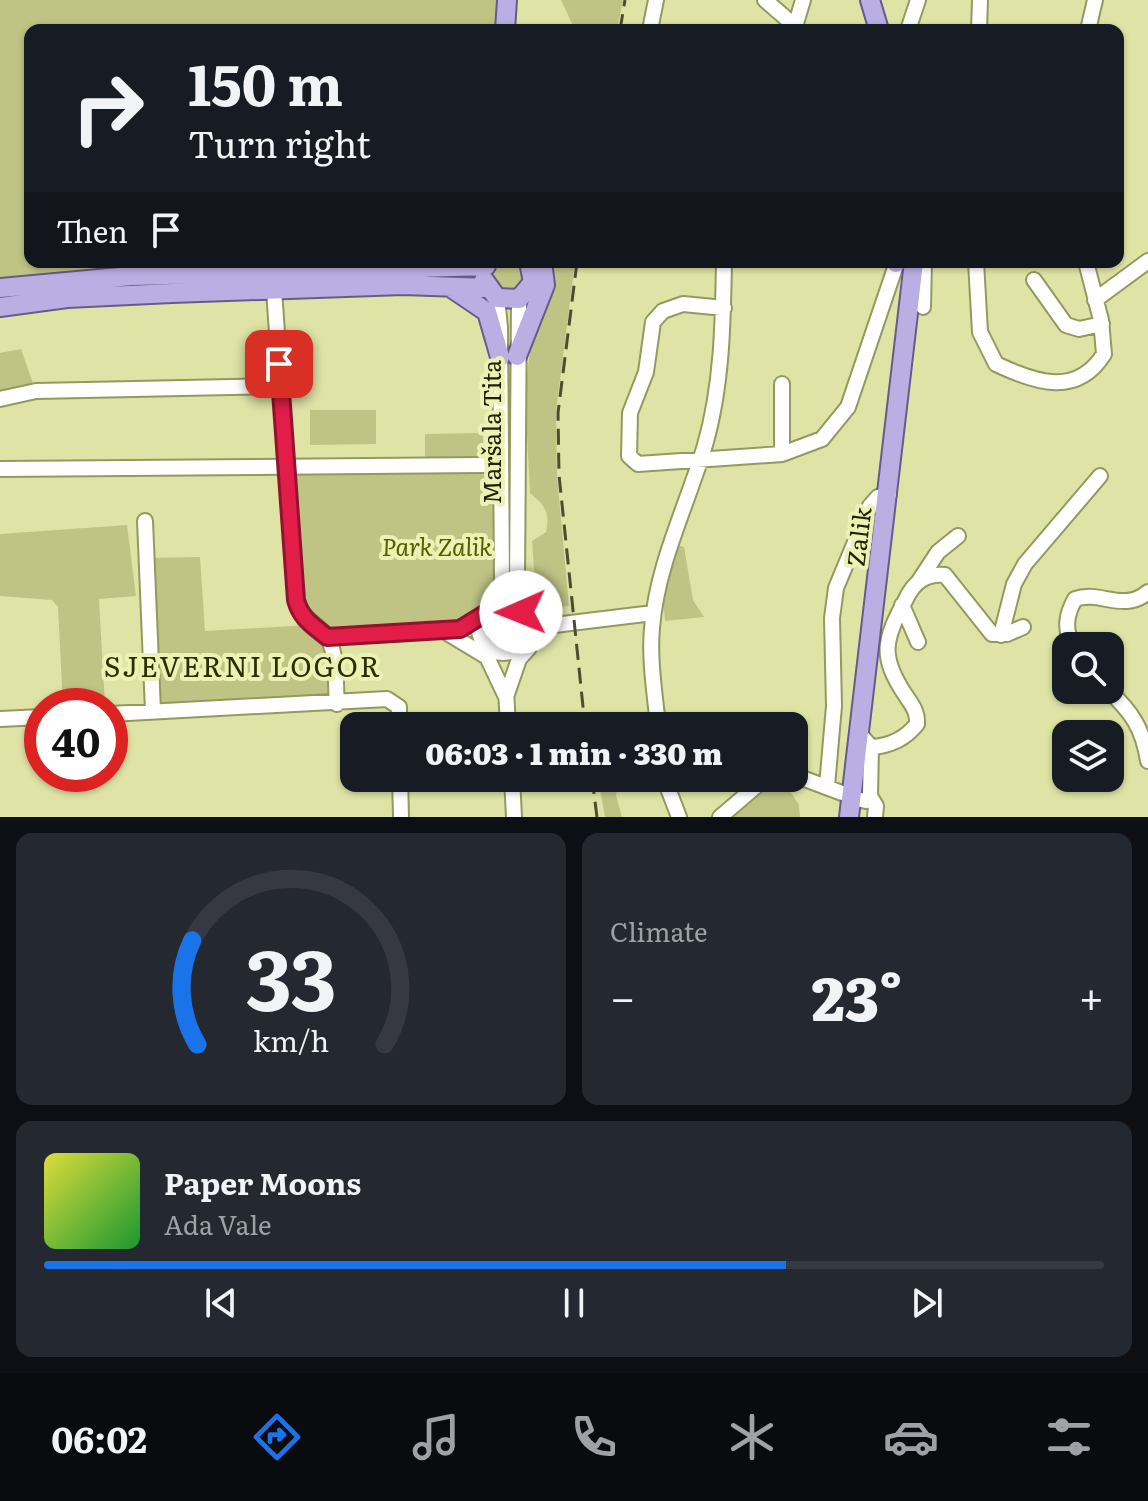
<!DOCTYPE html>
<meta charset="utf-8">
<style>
:root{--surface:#171b24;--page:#242831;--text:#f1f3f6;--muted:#9ea1a6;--line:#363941;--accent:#1a73e8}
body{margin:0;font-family:Literata,serif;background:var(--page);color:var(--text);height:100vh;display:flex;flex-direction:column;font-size:30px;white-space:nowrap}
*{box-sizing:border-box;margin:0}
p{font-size:26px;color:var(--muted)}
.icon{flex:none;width:44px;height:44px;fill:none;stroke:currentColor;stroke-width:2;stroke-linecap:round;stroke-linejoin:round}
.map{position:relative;height:817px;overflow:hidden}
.sheet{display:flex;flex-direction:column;gap:16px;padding:16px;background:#0d0f14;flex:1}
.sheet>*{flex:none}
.top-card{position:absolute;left:24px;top:24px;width:1100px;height:244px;border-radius:16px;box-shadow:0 2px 6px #0004;background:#171b24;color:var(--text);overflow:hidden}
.tools{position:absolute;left:1052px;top:632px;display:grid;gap:16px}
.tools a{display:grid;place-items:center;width:72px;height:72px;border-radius:16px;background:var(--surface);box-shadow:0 2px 6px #0004;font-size:40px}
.speed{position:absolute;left:24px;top:688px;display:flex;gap:16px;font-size:40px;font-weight:700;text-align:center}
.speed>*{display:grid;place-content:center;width:104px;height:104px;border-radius:50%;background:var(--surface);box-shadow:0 2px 6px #0004;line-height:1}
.speed .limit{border:12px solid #d22;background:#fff;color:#111}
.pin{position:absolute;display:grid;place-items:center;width:68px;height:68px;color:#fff;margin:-34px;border-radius:16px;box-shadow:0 4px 12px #0006}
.me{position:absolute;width:88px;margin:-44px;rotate:269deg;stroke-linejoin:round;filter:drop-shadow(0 0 6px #0008)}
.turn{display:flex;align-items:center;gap:28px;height:168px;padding:0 32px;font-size:36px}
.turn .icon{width:104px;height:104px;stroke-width:2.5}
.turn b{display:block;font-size:56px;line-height:68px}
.then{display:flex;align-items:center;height:76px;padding:0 32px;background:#0003;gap:16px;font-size:30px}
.big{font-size:60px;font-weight:800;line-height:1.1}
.sheet .card{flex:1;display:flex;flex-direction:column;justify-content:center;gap:12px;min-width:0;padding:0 28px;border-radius:16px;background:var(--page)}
.sheet .dial{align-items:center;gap:0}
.dial svg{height:208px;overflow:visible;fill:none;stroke:var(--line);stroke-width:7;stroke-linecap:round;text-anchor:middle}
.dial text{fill:var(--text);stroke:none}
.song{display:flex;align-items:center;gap:24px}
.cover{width:96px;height:96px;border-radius:12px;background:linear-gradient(135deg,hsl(60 70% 55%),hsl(130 70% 35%))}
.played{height:8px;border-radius:4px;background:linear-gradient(90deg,var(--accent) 70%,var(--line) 70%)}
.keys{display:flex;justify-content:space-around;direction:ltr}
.heat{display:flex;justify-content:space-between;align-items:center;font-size:44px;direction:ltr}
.sheet .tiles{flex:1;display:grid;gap:16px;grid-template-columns:1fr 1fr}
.card:last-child{grid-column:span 2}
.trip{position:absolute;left:340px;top:712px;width:468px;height:80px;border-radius:16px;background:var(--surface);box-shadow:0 2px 6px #0004;font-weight:800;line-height:80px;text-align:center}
.tabs{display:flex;height:128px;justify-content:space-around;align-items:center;background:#090b0e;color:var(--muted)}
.tabs .icon{width:56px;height:56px}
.tabs .active{color:var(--accent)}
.tabs b{font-size:36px;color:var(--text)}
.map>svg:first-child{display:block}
.green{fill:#bfc485}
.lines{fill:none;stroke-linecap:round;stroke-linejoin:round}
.minor-casing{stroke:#94995e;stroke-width:18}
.major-casing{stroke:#665b89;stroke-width:22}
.minor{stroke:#fff;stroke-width:14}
.major{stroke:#baafe2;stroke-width:18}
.rail{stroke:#4b4d2c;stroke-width:3;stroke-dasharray:16 8;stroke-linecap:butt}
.route-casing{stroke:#92132f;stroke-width:20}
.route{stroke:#e11d48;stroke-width:14}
.labels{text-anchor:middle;stroke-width:8;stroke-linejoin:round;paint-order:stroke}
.street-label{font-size:24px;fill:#202109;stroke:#ecf2b3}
.park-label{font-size:24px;font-style:italic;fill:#585b01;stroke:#ecf2b3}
.quarter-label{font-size:28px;letter-spacing:2px;fill:#2d2f00;stroke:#ecf2b3}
</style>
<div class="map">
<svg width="1148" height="817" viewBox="0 0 1148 817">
<rect width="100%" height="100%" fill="#dfe4a6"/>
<path class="green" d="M0 0H507L505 30H30V262H449L0 288Z
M561 0H623L617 30H575Z
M491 262H527L529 288 495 295 488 266Z
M551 262H575L556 412 557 475 569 606 546 609 535 582 532 541 546 532C550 511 545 506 530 493 528 436 519 376 538 321 545 301 557 284 551 262Z
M21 349 34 386 0 390V353Z
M310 410H376V444L310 445Z
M483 433V461L425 462V434Z
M501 465 502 577C490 599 467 622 442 630 418 637 356 635 328 637L337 702 153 709 147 558 200 557 205 631 309 625 299 612 287 466Z
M127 525 136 596 99 599 105 705 63 706 58 607 52 600 0 596V534Z
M673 544 684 547 693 600 704 617 665 621 662 586Z
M481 630a23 23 0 1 1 46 0a23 23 0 1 1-46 0Z
M598 778H619L616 795 622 817H605Z
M782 778 799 805 800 817H732Z"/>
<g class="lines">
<defs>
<path id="minor" d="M765 0 795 26
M650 30 656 0
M794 30 803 0
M908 30 918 0
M979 30 980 0
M1088 30 1095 0
M272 262 296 600C301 621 319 622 328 639 338 656 335 684 337 704
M976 262 980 332 996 364C1036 383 1077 397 1104 354L1101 320 1086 262
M1034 280 1066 325 1079 329 1102 324
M519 299 517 583 521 612
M1095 300 1148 261
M923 307 924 262
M724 308 683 304 663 311 653 322 646 372 630 413 629 456 638 464 782 454 822 439 848 407 897 262
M782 384V454
M0 399 36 391 281 386
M0 469 483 465
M145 521 153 711
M919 581 938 552 958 536
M522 591 540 616 559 623
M479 629a24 24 0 1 1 48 0a24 24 0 1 1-48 0Z
M902 605 918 642
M491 608 501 591 502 577 500 327 497 298
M444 631 487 657 506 697
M1001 635 1014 584 1025 564 1100 476
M527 636 546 626 653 613
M327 637 460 629 485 614
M1073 646C1064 629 1066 615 1075 599 1101 590 1123 613 1148 592
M506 690 508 726
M1108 690C1132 712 1143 729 1148 761
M506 697 519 659 529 648
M110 714 387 699 399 707V726
M0 719 42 717
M658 726C655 695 649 659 652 628 657 564 687 506 705 445 722 386 723 323 724 262
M860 734 871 747C890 746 906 738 917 724 918 712 912 705 906 696 879 656 884 640 906 599 914 582 926 573 945 575L992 634H1007L1023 627
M794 775 842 793
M400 778 401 817
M512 778 514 817
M664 778 679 817
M827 786 834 706 832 618 836 588 870 506 878 497 889 494
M870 796 876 806 875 817
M861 800 866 801 870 796 871 747
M720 817 766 778"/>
<path id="major" d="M870 0 879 30
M505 30 507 0
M896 263 897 262
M484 280 497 298 519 299 533 282 529 262
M0 288 131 276 486 266
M453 289 487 312 500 357
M0 307 67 298 172 293 403 285 487 288
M517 356 545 285 542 262
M849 817 914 262"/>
</defs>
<use href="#minor" class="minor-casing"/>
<use href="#major" class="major-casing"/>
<use href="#minor" class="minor"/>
<use href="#major" class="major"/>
<path class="rail" d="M620 30 625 0
M577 262 558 413 559 475 585 726
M592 778 597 817"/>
</g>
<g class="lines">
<defs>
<path id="route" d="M279 364 296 600C301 619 313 625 327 637L460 629 499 605 521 612"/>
</defs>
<use href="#route" class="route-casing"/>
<use href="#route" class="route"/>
</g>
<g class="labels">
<g class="street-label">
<text transform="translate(493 432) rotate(-90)" y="8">Maršala Tita</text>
<text transform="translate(860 537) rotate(-83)" y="8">Zalik</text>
</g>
<g class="park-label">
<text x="437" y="556">Park Zalik</text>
</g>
<g class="quarter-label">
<text x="243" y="677">SJEVERNI LOGOR</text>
</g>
</g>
</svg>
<div class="tools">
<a><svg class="icon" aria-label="search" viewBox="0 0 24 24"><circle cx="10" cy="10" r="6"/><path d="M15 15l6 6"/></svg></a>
<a><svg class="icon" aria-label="layers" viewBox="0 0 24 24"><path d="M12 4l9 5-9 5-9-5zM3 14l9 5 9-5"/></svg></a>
</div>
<div class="speed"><div class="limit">40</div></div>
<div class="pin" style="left:279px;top:364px;background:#d93025"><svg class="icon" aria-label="arrive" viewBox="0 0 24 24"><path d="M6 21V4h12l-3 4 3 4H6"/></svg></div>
<svg class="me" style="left:521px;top:612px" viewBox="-20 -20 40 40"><circle r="19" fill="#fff"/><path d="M0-13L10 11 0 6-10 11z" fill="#e11d48"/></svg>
<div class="trip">06:03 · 1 min · 330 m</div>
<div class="top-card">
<div class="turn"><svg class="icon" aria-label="right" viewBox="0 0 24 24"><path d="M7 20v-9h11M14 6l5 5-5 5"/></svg><div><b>150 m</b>Turn right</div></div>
<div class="then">Then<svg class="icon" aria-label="arrive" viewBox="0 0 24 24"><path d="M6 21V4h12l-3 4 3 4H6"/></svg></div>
</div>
</div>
<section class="sheet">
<div class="tiles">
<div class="card dial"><svg viewBox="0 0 100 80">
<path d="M14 69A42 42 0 1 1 86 69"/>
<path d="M14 69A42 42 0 0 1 12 29" stroke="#1a73e8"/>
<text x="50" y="56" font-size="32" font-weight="700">33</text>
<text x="50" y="72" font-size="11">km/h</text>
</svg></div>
<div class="card"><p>Climate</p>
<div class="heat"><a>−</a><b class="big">23°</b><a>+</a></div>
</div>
<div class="card">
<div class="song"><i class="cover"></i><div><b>Paper Moons</b><p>Ada Vale</p></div></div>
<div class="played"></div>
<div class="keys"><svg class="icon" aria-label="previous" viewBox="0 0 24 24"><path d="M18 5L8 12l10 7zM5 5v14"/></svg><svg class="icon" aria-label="pause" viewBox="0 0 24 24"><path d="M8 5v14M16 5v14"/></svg><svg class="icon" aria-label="next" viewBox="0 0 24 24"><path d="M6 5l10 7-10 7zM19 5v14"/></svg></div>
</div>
</div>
</section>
<nav class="tabs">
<b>06:02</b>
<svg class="icon active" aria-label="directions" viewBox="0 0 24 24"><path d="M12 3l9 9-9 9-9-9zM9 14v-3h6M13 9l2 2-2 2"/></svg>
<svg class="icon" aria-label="music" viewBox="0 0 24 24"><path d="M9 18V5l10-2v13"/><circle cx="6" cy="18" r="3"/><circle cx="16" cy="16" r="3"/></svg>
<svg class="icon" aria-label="phone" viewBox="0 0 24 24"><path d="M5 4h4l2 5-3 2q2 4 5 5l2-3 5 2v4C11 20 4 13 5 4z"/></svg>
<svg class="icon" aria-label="climate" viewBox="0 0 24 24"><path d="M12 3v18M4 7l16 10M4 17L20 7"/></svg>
<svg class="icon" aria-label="car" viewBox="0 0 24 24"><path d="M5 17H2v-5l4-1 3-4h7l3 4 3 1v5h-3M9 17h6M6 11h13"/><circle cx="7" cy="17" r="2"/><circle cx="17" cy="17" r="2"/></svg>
<svg class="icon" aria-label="filters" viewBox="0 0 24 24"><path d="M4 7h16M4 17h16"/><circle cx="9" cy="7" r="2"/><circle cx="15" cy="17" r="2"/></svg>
</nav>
